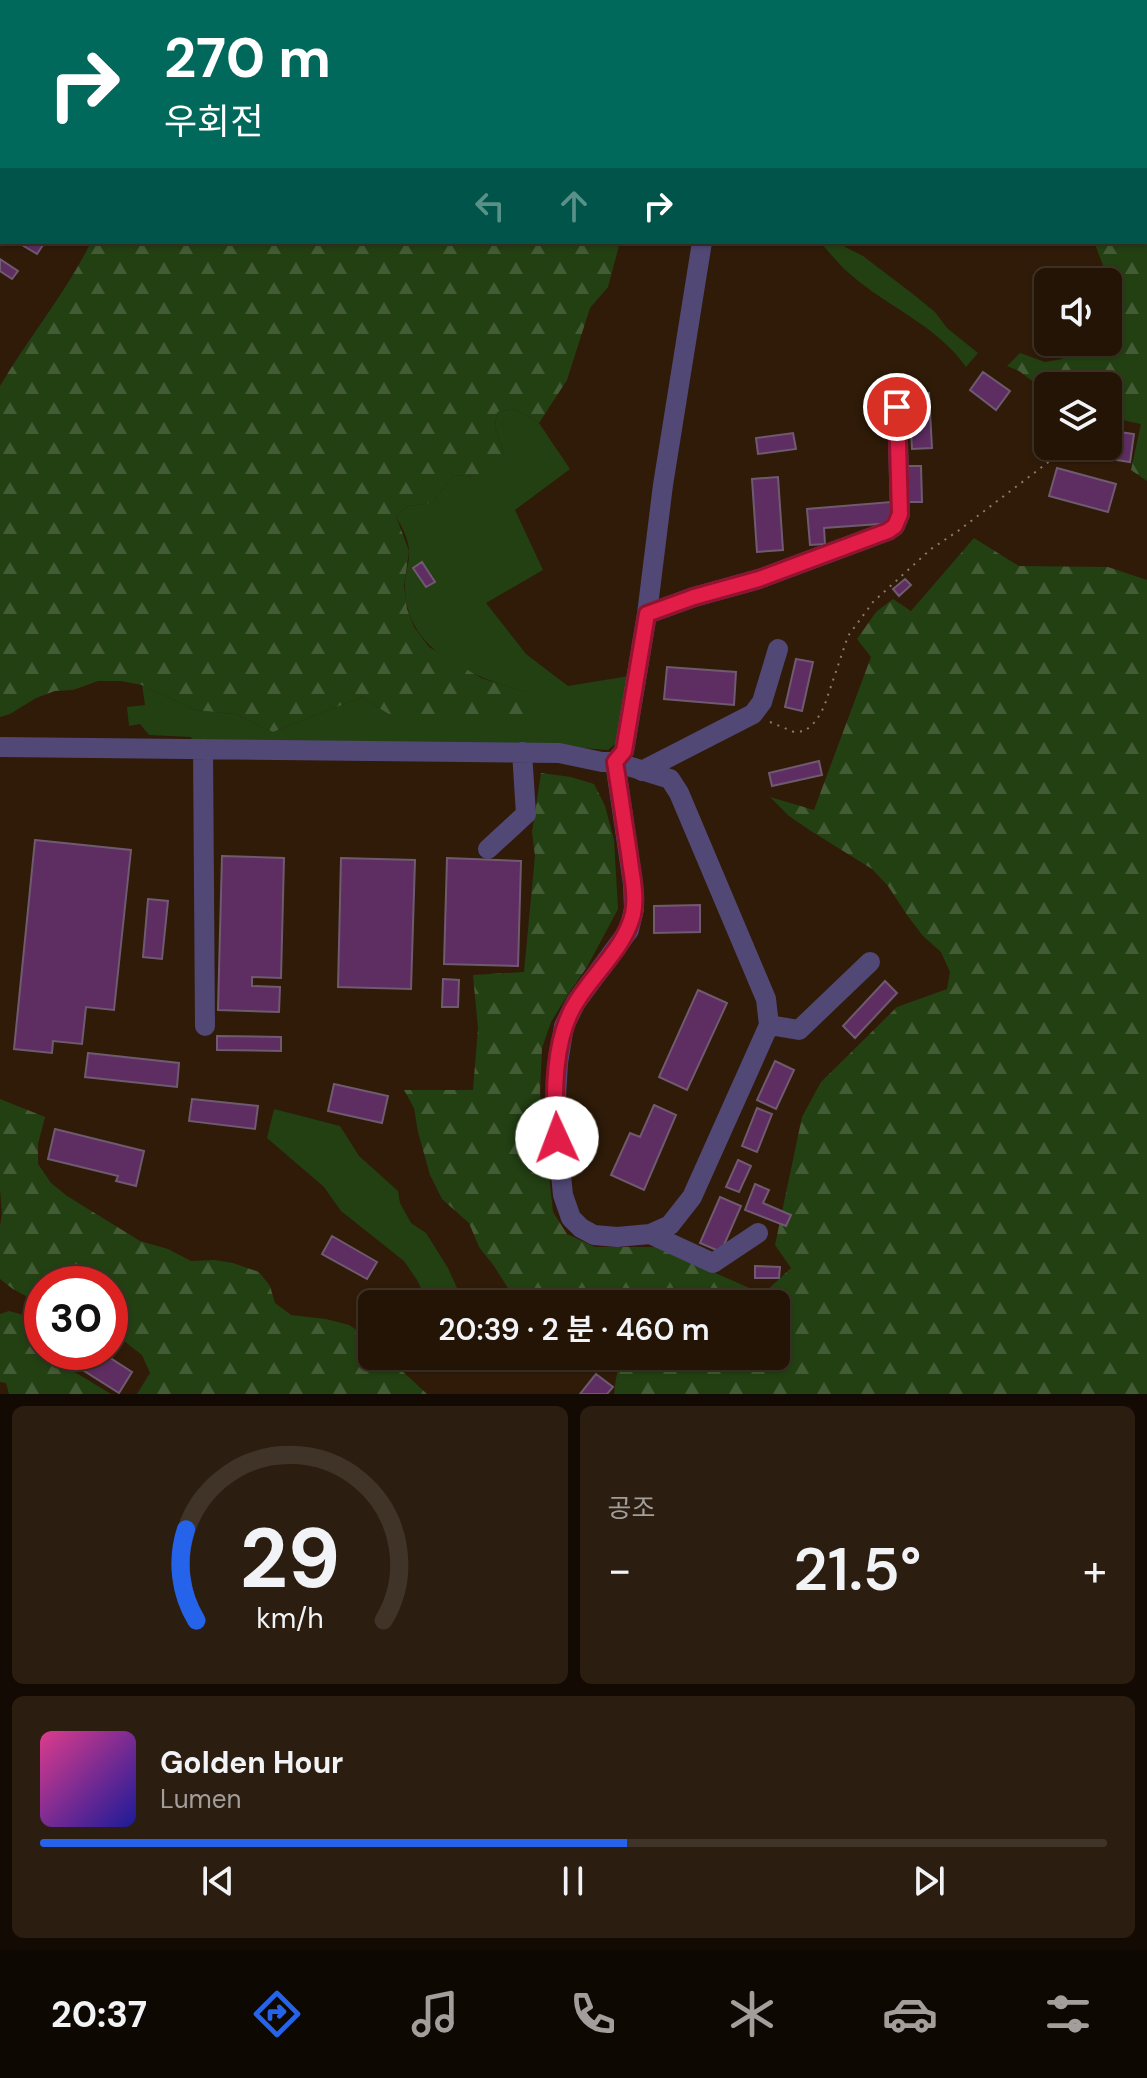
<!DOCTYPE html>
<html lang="ko">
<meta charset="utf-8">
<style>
:root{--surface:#231406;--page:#2b1d10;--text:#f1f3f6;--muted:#a39e9b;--line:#403328;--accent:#2563eb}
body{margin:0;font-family:"DM Sans","Noto Sans KR",sans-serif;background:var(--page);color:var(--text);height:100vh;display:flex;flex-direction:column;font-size:30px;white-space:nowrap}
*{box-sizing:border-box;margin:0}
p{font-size:26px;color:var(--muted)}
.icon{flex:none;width:44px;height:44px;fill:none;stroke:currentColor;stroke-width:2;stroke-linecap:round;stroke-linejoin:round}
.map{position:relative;height:1394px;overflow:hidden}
.sheet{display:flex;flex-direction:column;gap:12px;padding:12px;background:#130b03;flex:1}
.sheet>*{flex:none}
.guide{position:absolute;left:0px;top:0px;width:1148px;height:244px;box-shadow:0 2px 6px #0004,0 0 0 2px var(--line);background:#00695c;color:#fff;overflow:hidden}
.tools{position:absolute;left:1034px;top:268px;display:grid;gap:16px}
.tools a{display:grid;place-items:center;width:88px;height:88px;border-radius:12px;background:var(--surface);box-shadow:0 2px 6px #0004,0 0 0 2px var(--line);font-size:40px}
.speed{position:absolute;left:24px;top:1266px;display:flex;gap:16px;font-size:40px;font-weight:700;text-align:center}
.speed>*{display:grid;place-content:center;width:104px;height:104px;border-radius:50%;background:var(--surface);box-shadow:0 2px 6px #0004,0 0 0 2px var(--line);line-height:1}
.speed .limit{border:12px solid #d22;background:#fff;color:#111}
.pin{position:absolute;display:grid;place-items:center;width:68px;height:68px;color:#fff;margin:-34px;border:4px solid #fff;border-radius:50%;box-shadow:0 2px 8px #0007}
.me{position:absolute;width:88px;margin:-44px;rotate:358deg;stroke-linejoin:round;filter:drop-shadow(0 0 6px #0008)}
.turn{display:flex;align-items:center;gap:28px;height:168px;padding:0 32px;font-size:36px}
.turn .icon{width:104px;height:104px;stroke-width:2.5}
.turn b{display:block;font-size:56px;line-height:68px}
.lanes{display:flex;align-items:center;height:76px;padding:0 32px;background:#0003;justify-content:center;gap:40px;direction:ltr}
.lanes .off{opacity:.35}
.big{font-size:60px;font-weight:600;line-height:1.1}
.sheet .widget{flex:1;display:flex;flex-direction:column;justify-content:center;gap:12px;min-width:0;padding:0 28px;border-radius:12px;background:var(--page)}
.sheet .dial{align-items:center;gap:0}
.dial svg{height:208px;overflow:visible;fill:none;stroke:var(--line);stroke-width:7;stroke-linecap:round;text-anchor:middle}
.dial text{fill:var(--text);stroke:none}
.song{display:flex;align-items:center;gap:24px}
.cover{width:96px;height:96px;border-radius:12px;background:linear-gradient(135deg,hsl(330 70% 55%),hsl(240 70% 35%))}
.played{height:8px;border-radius:4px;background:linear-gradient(90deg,var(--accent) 55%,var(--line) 55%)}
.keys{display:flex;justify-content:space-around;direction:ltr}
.heat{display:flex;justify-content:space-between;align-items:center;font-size:44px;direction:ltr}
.sheet .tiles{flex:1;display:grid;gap:12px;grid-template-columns:1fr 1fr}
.widget:last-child{grid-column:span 2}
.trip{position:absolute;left:358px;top:1290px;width:432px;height:80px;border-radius:12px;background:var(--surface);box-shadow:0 2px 6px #0004,0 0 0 2px var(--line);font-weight:600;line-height:80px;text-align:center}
.dock{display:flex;height:128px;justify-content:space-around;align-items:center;background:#0e0802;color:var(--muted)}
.dock .icon{width:56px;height:56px}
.dock .on{color:var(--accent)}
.dock b{font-size:36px;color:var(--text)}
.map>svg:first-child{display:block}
.grass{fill:#234013}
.forest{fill:url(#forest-firs)}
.building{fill:#5e2d62;stroke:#6f5a70;stroke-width:2}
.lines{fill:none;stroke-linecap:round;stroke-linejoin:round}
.path{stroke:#8b7b6c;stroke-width:2;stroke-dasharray:2 6;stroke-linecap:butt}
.minor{stroke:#514875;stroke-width:20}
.route-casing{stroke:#92132f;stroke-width:20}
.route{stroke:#e11d48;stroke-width:14}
</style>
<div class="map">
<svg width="1147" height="1394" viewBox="0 0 1147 1394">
<defs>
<pattern id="forest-firs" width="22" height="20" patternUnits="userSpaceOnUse" patternTransform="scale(2)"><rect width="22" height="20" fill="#234013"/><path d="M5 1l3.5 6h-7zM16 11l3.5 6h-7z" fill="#445c35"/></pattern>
</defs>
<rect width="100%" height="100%" fill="#2f1b08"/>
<path class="grass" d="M820 242H844L845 247 863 256 909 291 935 312 947 328 978 353 966 367C937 325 887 307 850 274 839 265 830 253 820 242Z
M515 409 539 423 570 469 515 510 543 570 486 603 526 654 568 686 629 676 619 741 608 750 556 746 194 744 191 737 149 735 140 724 129 726 127 707 145 705 142 685 195 710 235 714 273 732 362 697 390 715 525 692C473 676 406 653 405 588 404 575 410 563 409 551 409 539 401 526 396 516L408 506 432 503 454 475 475 477 504 454 495 426 497 412Z
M274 1109 340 1126 359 1156 398 1191 400 1203 411 1223 426 1233 448 1268 458 1290 460 1304H429L417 1280 404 1261 341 1211 324 1187 267 1138Z"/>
<path class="forest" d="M189 0H635L637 2H187Z
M916 0H1147V481L1131 470 1141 424 1108 417V386H1048V393L1019 371 1007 366 1020 353 1045 362 1062 359 1076 342H1108V282H1086L1085 278 1103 265 1096 247 1098 242H1146V2H916Z
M91 242H620L608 287 590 308 567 380 539 423 515 409 497 412 495 426 504 454 493 471 475 477 454 475 432 503 408 506 396 516 409 551 404 586 407 609 414 627 429 647 481 678 525 692 555 721 390 715 362 697 273 732 235 714 195 710 142 685 121 681H98L73 690 55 691 36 698 10 714 0 717V386C29 337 66 293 91 242Z
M974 538 1019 566 1108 567 1147 580V1394H614C616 1381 616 1365 626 1356H776V1304H518L494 1266 479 1247 469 1223 442 1199 430 1175 418 1132 414 1108 404 1090H473L478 1028 473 975 524 972 535 856 532 832 541 773 571 777 594 784 605 806 614 840 618 909 587 967 567 996 551 1022 542 1048 540 1092 553 1212 567 1234 595 1247H656L763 1294 791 1268 775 1245 802 1117 821 1082 897 1007 947 989 950 972 941 952 923 936 907 915 888 886 872 869 811 831 789 816 770 797 814 810 871 657 857 639 876 612 893 599 911 611Z
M0 1099 45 1117 38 1144V1164L51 1183 67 1196 140 1241 168 1249 191 1261 214 1260 233 1263 259 1272 270 1286 275 1303 291 1315 326 1319 349 1325 372 1340V1356H386L427 1394H137L150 1373 142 1355 110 1330V1284H42V1305L13 1289 0 1279V1226L2 1214 0 1189Z
M9 1311 42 1320V1352H70L68 1368 111 1394H9L6 1383 0 1382V1314Z"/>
<path class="building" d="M17 242H45L37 254Z
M0 259 18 271 12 279 0 271Z
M983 372 1010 391 996 410 970 390Z
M929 393 932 448 912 449 909 394Z
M1120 432 1134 434 1130 462 1116 460Z
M793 433 796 449 758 454 756 438Z
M905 466H921L922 502H906Z
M1057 468 1116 484 1108 512 1049 496Z
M778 477 783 550 757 552 752 479Z
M891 502 893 523 824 528 825 544 810 545 807 509Z
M422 562 435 582 426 587 413 568Z
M905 579 911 585 899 596 893 589Z
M796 659 813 662 802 711 785 707Z
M667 667 736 672 734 705 664 699Z
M819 761 822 775 772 786 769 773Z
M35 840 131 850 114 1010 86 1007 82 1044 53 1041 52 1053 14 1049Z
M222 856 284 858 281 978 252 977V986L280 987 279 1012 218 1010Z
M341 858 415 860 411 989 338 987Z
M447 858 521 861 518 966 444 964Z
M148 899 168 901 162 959 143 957Z
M700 905V932L654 933V906Z
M443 979 459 980 458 1007H442Z
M885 981 897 993 855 1038 843 1026Z
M698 990 727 1003 687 1090 659 1077Z
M217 1036 281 1037V1051L217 1050Z
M88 1053 179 1063 177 1087 85 1077Z
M775 1061 794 1070 776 1109 757 1100Z
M334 1084 388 1096 382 1123 328 1111Z
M192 1099 258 1106 255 1129 189 1121Z
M654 1105 676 1115 644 1190 611 1175 630 1133 640 1137Z
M757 1108 772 1114 757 1152 742 1146Z
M55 1129 144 1151 136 1186 116 1181 118 1176 48 1159Z
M738 1160 751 1166 739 1192 726 1187Z
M755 1184 769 1190 763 1203 791 1215 786 1226 745 1210Z
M720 1197 741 1206 721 1252 700 1243Z
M332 1236 377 1262 367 1279 322 1254Z
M755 1266 780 1267 779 1278H755Z
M81 1352H101L132 1372 119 1393 73 1364Z
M596 1374 613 1387 607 1394H580Z"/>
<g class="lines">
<path class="path" d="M770 722 794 732 805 731 816 721 824 707 848 636 873 602 931 549 958 531 1055 457"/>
<path class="minor" d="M129 2 131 0
M741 2V0
M0 90 2 89
M647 614 694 597 759 579 888 531 895 526 900 514 897 407
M0 747 559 753 602 762H615L670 779 679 793 766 999 769 1025 692 1197 670 1225 650 1234 617 1237 594 1235 581 1228 571 1218 563 1195 555 1114 558 1063 564 1026 576 1002 629 930 634 909 633 884 615 762 624 751 647 614 663 485 702 242
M203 749 205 1026
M642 771 753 714 762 702 778 649
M488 849 526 814 522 752
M769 1025 799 1030 870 962
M650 1234 713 1263 758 1233"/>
</g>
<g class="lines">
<defs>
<path id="route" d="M557 1138C553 1097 553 1037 577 1001 595 972 625 947 633 914 637 895 631 872 629 853 624 822 620 792 615 762L624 751 647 614 694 597 759 579 888 531 895 526 900 514 897 407"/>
</defs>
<use href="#route" class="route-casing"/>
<use href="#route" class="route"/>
</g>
</svg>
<div class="tools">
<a><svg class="icon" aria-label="sound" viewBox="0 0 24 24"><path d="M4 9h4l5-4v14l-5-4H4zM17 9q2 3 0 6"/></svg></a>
<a><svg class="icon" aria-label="layers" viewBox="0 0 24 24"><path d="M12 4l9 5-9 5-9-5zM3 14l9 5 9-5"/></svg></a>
</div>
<div class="speed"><div class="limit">30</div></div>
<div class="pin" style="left:897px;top:407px;background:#d93025"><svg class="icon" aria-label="arrive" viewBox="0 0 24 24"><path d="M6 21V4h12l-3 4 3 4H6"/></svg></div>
<svg class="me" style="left:557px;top:1138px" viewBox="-20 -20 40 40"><circle r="19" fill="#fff"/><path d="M0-13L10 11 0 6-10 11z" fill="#e11d48"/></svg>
<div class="trip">20:39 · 2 분 · 460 m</div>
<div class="guide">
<div class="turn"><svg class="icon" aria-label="right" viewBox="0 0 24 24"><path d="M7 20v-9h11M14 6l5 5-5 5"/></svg><div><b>270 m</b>우회전</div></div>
<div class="lanes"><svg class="icon off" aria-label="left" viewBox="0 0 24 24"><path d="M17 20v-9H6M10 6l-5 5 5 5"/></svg><svg class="icon off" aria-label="ahead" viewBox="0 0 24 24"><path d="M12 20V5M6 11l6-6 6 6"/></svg><svg class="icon" aria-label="right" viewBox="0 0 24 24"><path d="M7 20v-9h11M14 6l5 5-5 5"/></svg></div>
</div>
</div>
<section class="sheet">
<div class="tiles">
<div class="widget dial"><svg viewBox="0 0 100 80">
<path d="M14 69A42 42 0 1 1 86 69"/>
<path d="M14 69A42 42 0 0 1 10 34" stroke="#2563eb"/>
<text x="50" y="56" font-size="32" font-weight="700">29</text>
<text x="50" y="72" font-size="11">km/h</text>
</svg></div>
<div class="widget"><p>공조</p>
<div class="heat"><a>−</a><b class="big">21.5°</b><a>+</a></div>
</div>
<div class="widget">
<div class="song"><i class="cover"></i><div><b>Golden Hour</b><p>Lumen</p></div></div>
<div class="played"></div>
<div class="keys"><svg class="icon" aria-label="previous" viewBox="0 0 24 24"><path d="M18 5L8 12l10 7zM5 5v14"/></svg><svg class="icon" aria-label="pause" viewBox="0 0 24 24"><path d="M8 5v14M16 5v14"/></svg><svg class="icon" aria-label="next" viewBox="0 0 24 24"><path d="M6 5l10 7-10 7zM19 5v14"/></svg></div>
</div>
</div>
</section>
<nav class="dock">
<b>20:37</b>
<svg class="icon on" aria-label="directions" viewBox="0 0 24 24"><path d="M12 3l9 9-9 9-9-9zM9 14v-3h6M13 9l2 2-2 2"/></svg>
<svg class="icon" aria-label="music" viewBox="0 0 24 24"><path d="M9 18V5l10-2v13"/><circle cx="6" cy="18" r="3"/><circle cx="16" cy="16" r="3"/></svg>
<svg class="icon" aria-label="phone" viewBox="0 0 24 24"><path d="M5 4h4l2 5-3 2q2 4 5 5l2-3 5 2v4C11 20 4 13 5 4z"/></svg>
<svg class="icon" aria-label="climate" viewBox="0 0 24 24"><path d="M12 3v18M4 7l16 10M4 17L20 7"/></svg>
<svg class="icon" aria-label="car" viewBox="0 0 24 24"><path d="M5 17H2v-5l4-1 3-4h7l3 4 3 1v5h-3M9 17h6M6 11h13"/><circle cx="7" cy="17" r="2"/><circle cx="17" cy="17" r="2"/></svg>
<svg class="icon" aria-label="filters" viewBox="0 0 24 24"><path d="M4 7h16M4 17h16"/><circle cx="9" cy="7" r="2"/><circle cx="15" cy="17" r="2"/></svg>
</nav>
